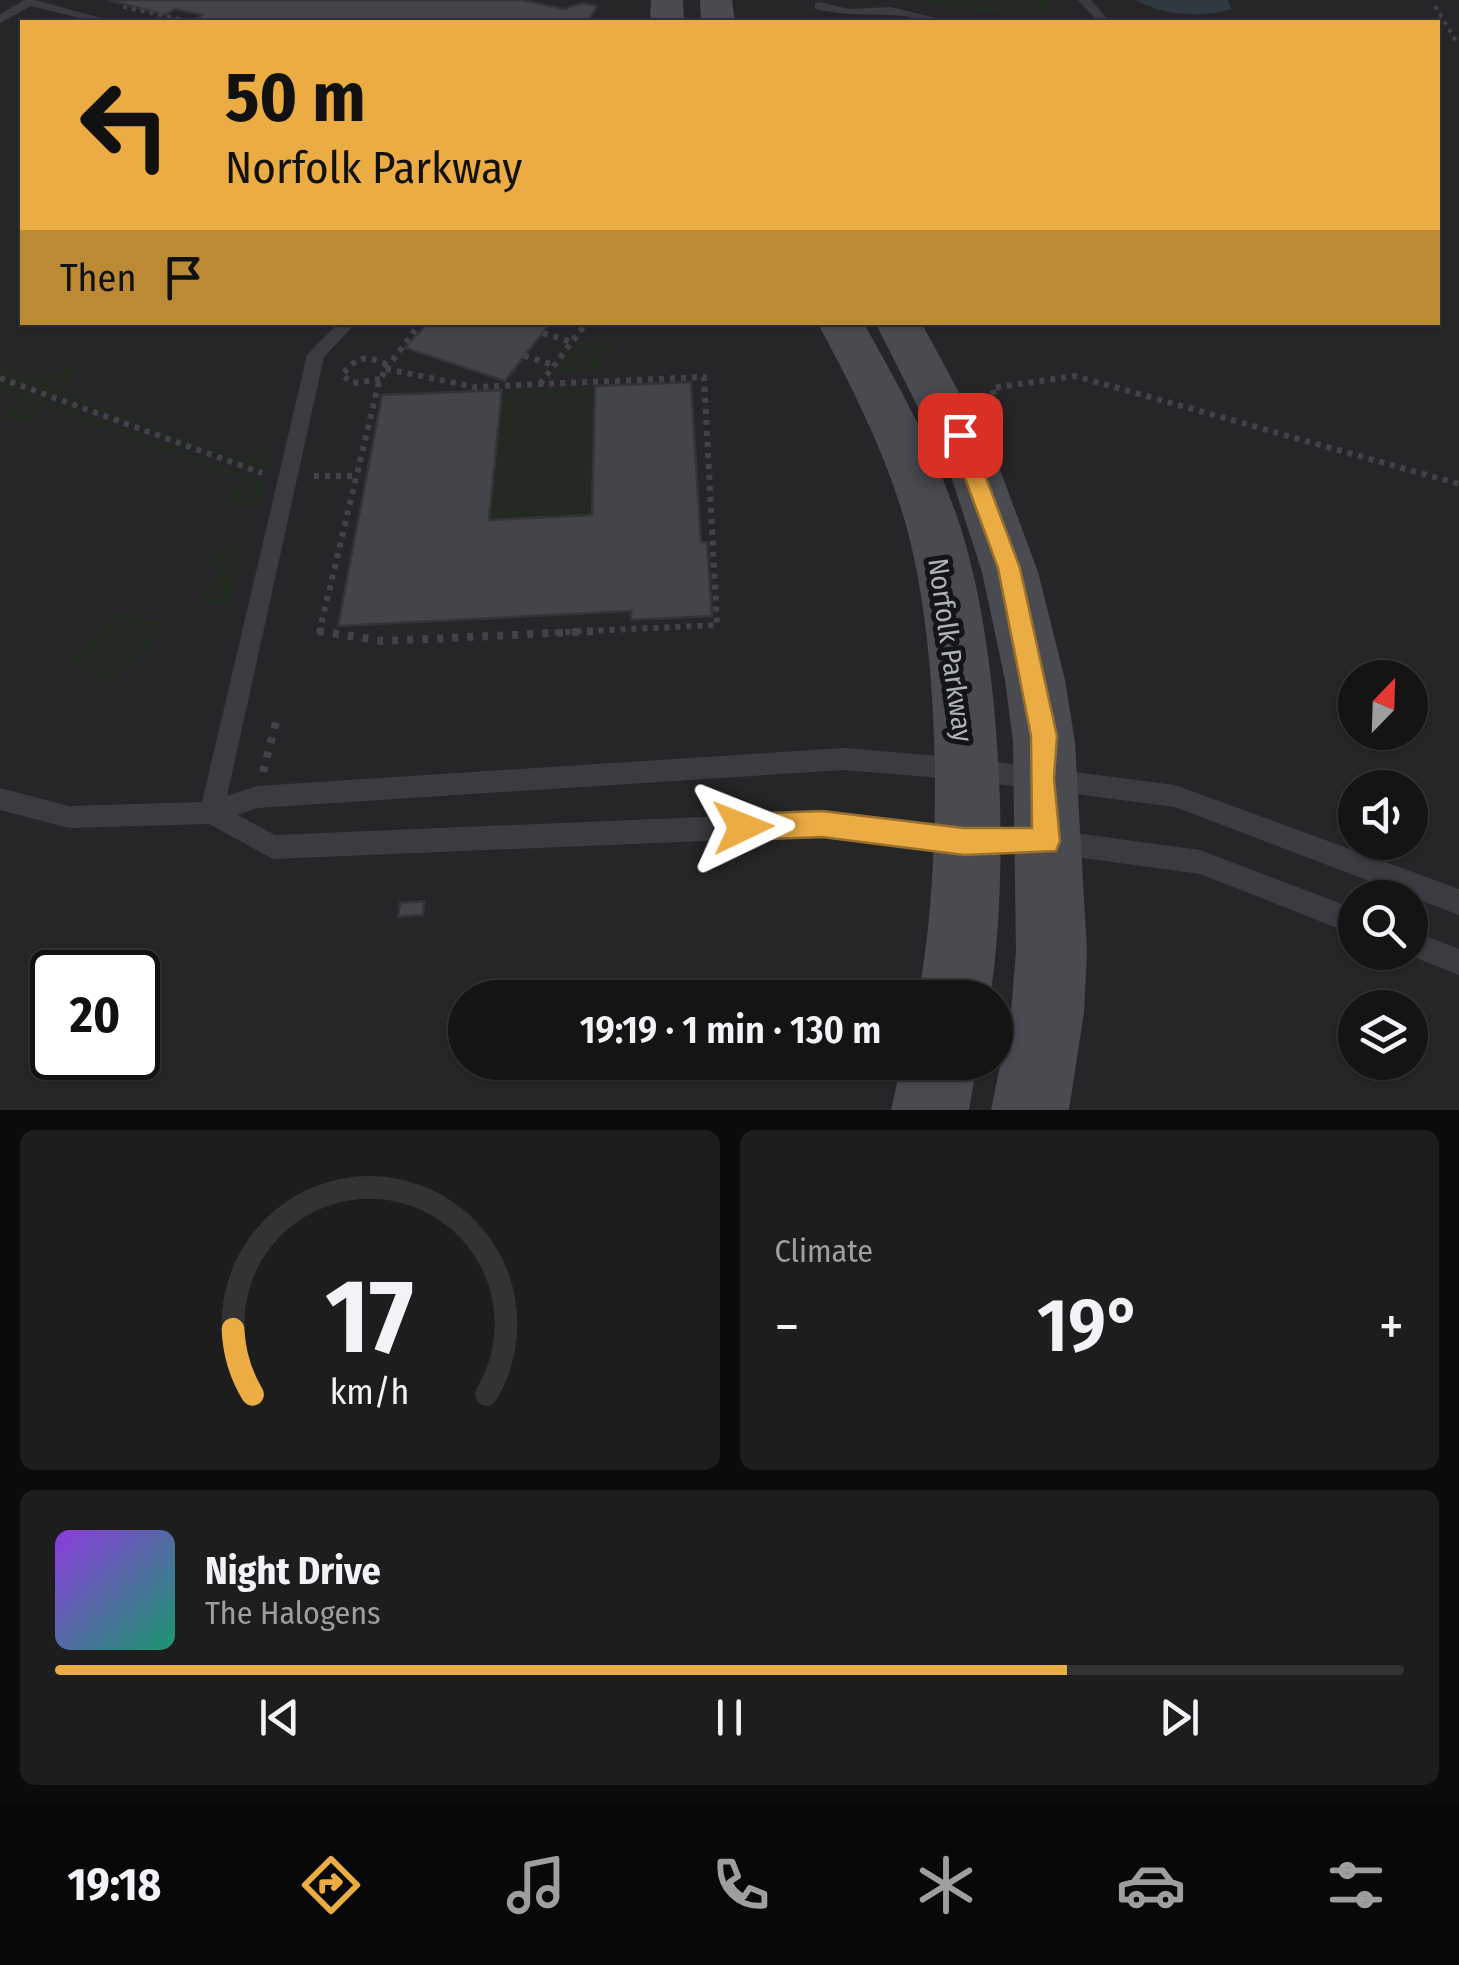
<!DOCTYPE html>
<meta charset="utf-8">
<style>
:root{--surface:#141415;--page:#1d1d1e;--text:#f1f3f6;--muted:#9d9ea0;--line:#333334;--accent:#ebac43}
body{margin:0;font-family:"Fira Sans Condensed",sans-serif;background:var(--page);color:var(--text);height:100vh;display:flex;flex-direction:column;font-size:38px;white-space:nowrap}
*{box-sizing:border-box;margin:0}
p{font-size:32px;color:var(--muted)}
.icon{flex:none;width:55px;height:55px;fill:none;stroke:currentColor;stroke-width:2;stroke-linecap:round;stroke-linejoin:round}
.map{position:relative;height:1110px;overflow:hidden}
.side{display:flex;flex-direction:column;gap:20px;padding:20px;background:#0b0b0c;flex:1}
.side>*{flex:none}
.hud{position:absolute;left:20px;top:20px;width:1420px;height:305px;border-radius:0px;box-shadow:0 2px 8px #0004,0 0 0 2px var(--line);background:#ebac43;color:#111;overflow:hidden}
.needle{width:65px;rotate:23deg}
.controls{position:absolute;left:1338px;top:660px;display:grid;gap:20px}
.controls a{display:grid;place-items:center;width:90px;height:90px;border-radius:50%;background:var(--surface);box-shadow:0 2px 8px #0004,0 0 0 2px var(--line);font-size:50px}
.speed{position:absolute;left:30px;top:950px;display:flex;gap:20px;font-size:50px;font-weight:700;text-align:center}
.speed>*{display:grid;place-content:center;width:130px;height:130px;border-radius:50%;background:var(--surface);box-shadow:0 2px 8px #0004,0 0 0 2px var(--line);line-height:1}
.speed .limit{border:5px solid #111;border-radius:15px;background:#fff;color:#111}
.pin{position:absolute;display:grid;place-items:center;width:85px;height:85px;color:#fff;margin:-42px;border-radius:20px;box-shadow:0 5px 15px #0006}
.me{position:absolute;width:110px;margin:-55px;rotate:88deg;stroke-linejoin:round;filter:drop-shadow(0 0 8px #0008)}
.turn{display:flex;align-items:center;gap:35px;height:210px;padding:0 40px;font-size:45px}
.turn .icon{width:130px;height:130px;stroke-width:2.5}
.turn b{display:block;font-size:70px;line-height:85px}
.then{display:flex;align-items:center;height:95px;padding:0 40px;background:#0003;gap:20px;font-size:38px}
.big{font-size:75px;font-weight:600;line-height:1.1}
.side .tile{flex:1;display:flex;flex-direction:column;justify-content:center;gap:15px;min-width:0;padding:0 35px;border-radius:15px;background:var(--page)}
.side .dial{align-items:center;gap:0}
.dial svg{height:260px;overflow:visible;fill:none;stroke:var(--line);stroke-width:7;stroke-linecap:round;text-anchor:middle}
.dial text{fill:var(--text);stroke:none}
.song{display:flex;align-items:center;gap:30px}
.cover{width:120px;height:120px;border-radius:15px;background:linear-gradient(135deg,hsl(270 70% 55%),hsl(160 70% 35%))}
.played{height:10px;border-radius:5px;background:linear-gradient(90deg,var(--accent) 75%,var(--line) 75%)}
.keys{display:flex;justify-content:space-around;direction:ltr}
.heat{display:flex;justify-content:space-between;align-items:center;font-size:55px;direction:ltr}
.side .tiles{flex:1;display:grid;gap:20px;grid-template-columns:1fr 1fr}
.tile:last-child{grid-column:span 2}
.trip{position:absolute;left:448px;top:980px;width:565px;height:100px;border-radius:50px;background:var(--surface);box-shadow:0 2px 8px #0004,0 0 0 2px var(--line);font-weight:600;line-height:100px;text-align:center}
.tab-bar{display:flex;height:160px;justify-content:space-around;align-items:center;background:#080808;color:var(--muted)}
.tab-bar .icon{width:70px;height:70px}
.tab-bar .current{color:var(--accent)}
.tab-bar b{font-size:45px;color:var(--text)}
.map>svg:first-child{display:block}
.built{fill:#262629;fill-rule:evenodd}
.green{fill:#222a22}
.water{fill:#303940}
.building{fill:#444549;stroke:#343438;stroke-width:2.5}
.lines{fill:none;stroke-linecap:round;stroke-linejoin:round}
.path-far2{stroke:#414348;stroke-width:4;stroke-dasharray:4 5;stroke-linecap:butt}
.path-far1{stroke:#414348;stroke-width:6;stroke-dasharray:5 6;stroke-linecap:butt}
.path{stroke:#414348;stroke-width:8;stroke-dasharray:6 9;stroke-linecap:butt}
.lane{fill:#3b3c41;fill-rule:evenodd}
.secondary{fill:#494b51;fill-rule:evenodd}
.route{fill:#ebac43;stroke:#99702c;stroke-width:2.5}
.labels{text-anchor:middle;stroke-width:10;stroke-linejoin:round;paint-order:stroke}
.street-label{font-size:28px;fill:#adb2bb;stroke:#151517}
</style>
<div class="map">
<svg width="1459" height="1110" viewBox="0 0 1459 1110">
<rect width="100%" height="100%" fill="#1a1a1c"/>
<path class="built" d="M0 0H1459V1110H0ZM22 22H1438V322H22ZM1355 678H1410V732H1355ZM1355 788H1410V842H1355ZM1355 898H1410V952H1355ZM52 972H138V1058H52ZM465 998H995V1062H465ZM1355 1008H1410V1062H1355Z"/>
<path class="green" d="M918 0H1047L1063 22H1037Z
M580 341 616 344 598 370 552 371Z
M0 366 37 380 57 369H78L59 391 243 461 267 443 272 448 266 472 0 375Z
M0 383 264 482 260 502 249 508 225 501 241 479 47 407 25 422 2 418 18 397 0 390Z
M595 386 592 515 489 520 502 390Z
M230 541 243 550 232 598 215 606 201 598 218 570 205 564Z
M118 610 162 625 156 639 109 683 68 663Z"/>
<path class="water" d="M1135 0H1228L1231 9C1201 19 1163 15 1135 0Z"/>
<path class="building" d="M108 0H522L563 9 583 3 597 6 588 22H205L197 19 202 15 175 9 166 15Z
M428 322H551L505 381 405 348Z
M691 382 701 542H707L712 616 631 620V611L338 626 382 395 502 390 489 520 592 515 595 386Z
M424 901 423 915 398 917 400 903Z"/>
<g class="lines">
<path class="path-far2" d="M1435 6 1456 41
M123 7 193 22"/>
<path class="path-far1" d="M543 333 572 342
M524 356 554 365
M386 369 475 387 704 377 717 625 546 633
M386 369 421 322
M0 378 262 473
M380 379 353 383 342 375C359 355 364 355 388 365
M540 384 587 322
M987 405H998L992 388 1075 376 1459 484
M314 476H357
M319 633 379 382 386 369"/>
<path class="path" d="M318 631 383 641 598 631
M263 772 276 722"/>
<path class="lane" d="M24 0H35L115 22H96L31 6 0 23V14Z
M1078 0H1091L1110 22H1098Z
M819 2 849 9 891 7 952 22C930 23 910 15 888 15 860 14 842 15 815 9V3Z
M339 322H357L324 357 227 796 257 786 844 748 965 758 1175 785 1459 889V915L1175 807 965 780 844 770 257 808 238 815 275 835 821 812 964 830 1046 829 1200 850 1355 909V935L1200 874 1046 853 964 854 821 836 273 859 209 824 69 828 0 810V788L69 806 202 802 307 355Z
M1410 930 1459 949V975L1402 952H1410Z"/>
<path class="secondary" d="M651 0H683L684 22H650Z
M700 0H732L735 22H701Z
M817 322H863C898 384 933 447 956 514 1001 640 1011 865 990 998H918C943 865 942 647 904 518 884 450 851 385 817 322Z
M875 322H921L999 467 1038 572 1065 680 1075 742 1087 951 1084 1012 1069 1110H991L1011 1012 1016 951 1013 742 1005 680 982 572 948 467Z
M902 1062H977L969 1110H891Z"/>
</g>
<path class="route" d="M960 428 970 435 1020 568 1057 736 1054 778 1060 841 1056 851 964 855 822 837 743 840 733 836 729 827 733 818 743 814 822 811 964 828H1032L1031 736 998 568 949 435Z"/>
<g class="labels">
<g class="street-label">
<text transform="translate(951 650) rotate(82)" y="10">Norfolk Parkway</text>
</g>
</g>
</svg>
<div class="controls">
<a><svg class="needle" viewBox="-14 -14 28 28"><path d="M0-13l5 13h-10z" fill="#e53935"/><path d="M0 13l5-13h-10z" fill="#9d9ea0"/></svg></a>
<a><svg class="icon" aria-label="sound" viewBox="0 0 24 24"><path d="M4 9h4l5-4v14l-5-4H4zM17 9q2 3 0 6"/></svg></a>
<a><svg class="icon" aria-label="search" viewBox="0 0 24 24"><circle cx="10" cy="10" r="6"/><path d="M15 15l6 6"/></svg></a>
<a><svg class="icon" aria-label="layers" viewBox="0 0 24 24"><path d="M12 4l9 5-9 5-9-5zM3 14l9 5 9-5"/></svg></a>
</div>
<div class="speed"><div class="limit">20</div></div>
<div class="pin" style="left:960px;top:435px;background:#d93025"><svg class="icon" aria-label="arrive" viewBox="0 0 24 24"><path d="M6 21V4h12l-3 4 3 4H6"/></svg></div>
<svg class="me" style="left:743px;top:827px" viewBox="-20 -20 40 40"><path d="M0-17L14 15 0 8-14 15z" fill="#ebac43" stroke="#fff" stroke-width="4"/></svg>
<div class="trip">19:19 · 1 min · 130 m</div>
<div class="hud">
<div class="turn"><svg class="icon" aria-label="left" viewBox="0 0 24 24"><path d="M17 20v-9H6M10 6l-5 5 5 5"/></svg><div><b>50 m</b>Norfolk Parkway</div></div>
<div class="then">Then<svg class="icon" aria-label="arrive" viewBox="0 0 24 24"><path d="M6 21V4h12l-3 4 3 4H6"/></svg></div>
</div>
</div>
<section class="side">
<div class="tiles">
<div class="tile dial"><svg viewBox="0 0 100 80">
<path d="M14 69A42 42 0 1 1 86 69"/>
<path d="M14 69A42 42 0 0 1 8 49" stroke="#ebac43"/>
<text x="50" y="56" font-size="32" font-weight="700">17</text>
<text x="50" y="72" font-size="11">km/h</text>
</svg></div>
<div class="tile"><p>Climate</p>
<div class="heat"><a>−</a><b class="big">19°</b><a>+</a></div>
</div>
<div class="tile">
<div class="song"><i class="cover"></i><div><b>Night Drive</b><p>The Halogens</p></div></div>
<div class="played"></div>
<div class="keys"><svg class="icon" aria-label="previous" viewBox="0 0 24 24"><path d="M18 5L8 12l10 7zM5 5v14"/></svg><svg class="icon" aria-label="pause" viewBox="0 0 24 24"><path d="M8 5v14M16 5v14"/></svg><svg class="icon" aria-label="next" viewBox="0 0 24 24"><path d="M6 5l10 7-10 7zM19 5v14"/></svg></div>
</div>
</div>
</section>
<nav class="tab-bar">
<b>19:18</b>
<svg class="icon current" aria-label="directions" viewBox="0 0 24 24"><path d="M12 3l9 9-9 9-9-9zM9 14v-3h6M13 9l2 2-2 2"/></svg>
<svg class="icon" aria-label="music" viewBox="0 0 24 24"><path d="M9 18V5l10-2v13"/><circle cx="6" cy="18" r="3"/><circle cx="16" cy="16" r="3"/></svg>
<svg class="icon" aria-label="phone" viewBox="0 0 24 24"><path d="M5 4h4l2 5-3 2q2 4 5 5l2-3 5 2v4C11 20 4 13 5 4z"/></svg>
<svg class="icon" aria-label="climate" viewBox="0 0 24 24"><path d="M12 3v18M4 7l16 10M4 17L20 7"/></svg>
<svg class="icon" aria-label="car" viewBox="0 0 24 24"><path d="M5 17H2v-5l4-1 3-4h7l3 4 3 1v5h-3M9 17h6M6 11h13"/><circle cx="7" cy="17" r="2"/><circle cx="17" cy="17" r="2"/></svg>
<svg class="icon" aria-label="filters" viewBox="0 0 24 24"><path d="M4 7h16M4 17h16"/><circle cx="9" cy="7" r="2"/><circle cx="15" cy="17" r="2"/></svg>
</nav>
